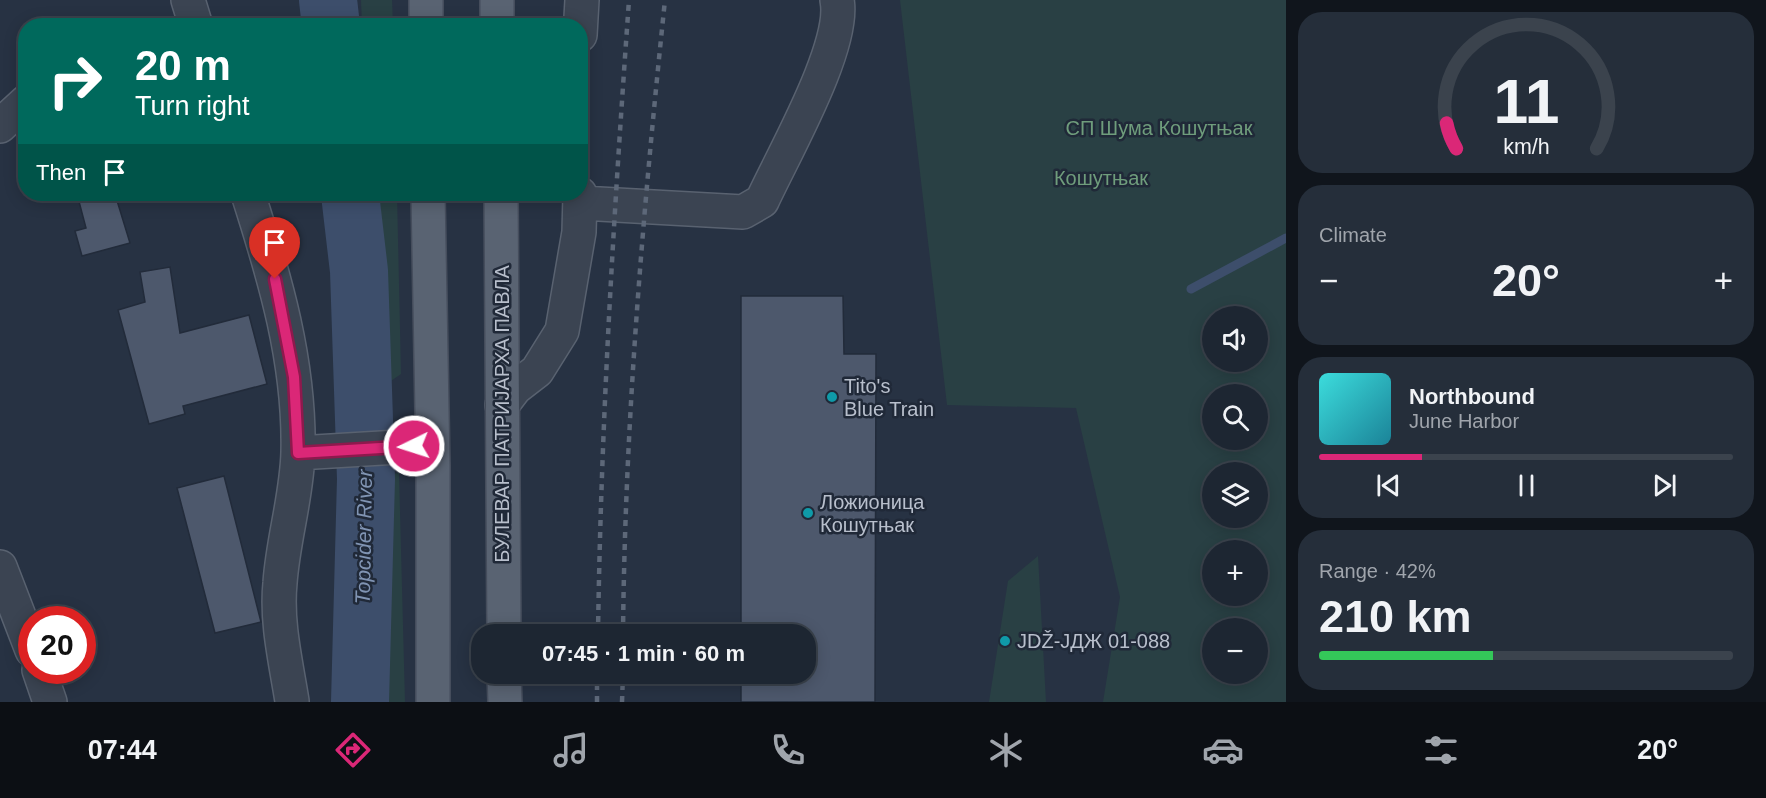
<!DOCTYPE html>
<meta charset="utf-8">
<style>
:root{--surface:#1d2632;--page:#252e3a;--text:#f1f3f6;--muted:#a0a5ac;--line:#3b434d;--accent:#db2777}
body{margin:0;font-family:Arial,sans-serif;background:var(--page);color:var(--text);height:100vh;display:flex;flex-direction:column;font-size:22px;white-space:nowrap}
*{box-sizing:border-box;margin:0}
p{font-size:20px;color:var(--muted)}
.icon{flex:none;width:33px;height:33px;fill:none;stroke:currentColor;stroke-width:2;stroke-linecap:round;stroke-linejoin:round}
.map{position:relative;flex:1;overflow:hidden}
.panel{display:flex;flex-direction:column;gap:12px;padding:12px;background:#10151c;width:480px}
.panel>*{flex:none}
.banner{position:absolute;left:18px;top:18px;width:570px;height:183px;border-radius:24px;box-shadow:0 3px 15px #0003,0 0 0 2px var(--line);background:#00695c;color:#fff;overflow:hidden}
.fabs{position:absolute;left:1202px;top:306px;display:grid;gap:12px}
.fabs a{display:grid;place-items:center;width:66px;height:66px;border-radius:50%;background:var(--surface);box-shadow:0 3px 15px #0003,0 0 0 2px var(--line);font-size:30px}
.speed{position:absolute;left:18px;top:606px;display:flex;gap:12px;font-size:30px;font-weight:700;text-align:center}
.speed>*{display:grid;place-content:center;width:78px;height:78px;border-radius:50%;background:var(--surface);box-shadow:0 3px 15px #0003,0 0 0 2px var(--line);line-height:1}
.speed .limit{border:9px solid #d22;background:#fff;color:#111}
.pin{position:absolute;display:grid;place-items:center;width:51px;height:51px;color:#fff;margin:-62px -26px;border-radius:50% 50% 50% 0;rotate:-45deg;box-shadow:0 0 6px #0007}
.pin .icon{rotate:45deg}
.me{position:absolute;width:66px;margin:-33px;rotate:266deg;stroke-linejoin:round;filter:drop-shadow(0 0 4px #0008)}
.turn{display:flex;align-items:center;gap:21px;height:126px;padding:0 18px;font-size:27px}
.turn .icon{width:78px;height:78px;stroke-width:2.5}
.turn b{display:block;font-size:42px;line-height:51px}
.then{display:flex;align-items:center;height:57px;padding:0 18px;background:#0003;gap:12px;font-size:22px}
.big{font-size:45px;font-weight:700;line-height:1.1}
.panel .card{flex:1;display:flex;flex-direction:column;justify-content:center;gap:9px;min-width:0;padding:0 21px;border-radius:24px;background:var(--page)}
.panel .dial{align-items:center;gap:0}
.dial svg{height:156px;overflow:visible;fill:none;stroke:var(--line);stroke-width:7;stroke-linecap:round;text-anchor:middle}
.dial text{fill:var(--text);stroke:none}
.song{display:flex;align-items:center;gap:18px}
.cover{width:72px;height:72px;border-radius:9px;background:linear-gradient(135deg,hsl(180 70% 55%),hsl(190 70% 35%))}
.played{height:6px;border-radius:3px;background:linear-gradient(90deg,var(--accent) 25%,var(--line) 25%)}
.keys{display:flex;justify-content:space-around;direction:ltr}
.heat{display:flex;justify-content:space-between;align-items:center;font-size:33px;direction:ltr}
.charge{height:9px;border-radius:4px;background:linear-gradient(90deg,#34c759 42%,var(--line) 0)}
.trip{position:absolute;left:471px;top:624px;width:345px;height:60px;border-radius:24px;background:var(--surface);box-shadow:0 3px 15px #0003,0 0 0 2px var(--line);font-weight:700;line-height:60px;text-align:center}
.tabs{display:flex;height:96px;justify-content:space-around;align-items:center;background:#0c0f14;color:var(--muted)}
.tabs .icon{width:42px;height:42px}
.tabs .active{color:var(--accent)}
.tabs b{font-size:27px;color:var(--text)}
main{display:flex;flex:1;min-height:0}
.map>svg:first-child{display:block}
.green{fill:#294044;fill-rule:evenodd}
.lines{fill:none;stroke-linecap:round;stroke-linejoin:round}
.stream{stroke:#3d4e6b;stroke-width:9}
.river{stroke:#3d4e6b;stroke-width:58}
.building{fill:#4d586c;stroke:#222b3a;stroke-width:1.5}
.minor-casing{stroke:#596270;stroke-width:36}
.major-casing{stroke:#454d5c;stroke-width:36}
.minor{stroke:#3b4452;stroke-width:33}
.major{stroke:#596372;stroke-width:33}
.rail{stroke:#5d6879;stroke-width:4.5;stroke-dasharray:6 6;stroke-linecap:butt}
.route-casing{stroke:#8e194d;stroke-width:15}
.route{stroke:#db2777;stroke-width:10}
.culture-dot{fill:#0f9aa8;stroke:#202938;stroke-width:2}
.labels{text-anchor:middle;stroke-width:5;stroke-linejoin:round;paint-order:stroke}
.park-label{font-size:20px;fill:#6f9d7c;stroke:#202938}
.poi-label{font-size:20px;fill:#b8bfcc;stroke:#202938;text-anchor:start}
.street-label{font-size:20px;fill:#b8bfcc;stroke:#202938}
.water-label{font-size:21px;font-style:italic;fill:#8094b3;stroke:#202938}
</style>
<main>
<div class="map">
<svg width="1286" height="702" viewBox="0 0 1286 702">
<rect width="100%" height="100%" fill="#273243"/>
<path class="green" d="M361 0H392L393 25H362Z
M900 0H1286V702H1103L1120 597 1076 408 947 405ZM1257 316V362H1212V316ZM1257 394V440H1212V394ZM1257 472V518H1212V472ZM1257 550V596H1212V550ZM1212 628H1257V674H1212Z
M373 194H397L401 374 385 385Z
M399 473 405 702H368L379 475Z
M1038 556 1046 702H989L1008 581Z"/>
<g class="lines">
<path class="stream" d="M1191 289 1286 238"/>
<path class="river" d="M328 0 331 26
M350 194 359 271 366 479 360 702"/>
</g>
<path class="building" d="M77 194H115L130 243 82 256 75 231 86 228Z
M170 267 180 333 249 315 267 384 183 406 185 414 149 424 118 310 145 302 140 272Z
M741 296H843L844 354H876L875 702H741V674H806V634H741Z
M224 476 261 622 215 633 177 488Z"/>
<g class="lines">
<defs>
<path id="minor" d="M188 0 196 26
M580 35 582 0
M0 126 26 102
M248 194C275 278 300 362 298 452 297 496 283 539 280 583 276 622 286 663 292 701
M581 203 743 212 762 201C783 155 846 46 837 0
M502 405 515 388 537 371 562 331 579 232 580 194
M298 453 432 445
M0 567 32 650
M39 670 50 702"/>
<path id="major" d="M426 0V26
M497 0V26
M428 194 433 466V702
M501 194 504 634
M504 674 505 702"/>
</defs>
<use href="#minor" class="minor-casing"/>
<use href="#major" class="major-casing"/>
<use href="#minor" class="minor"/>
<use href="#major" class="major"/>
<path class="rail" d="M598 634C601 423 614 211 629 0
M623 634C625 423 643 211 665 0
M597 702V674
M622 702 623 674"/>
</g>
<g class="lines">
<defs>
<path id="route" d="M275 279 294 377 298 453 414 446"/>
</defs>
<use href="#route" class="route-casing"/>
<use href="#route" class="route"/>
</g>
<g class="culture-dot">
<circle cx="832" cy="397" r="6"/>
<circle cx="808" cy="513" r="6"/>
<circle cx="1005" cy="641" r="6"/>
</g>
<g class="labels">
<g class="park-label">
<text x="1159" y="135">СП Шума Кошутњак</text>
<text x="1101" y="185">Кошутњак</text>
</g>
<g class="poi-label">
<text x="844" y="393">Tito's<tspan x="844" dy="23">Blue Train</tspan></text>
<text x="820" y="509">Ложионица<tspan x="820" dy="23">Кошутњак</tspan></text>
<text x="1017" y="648">JDŽ-JДЖ 01-088</text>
</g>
<g class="street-label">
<text transform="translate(502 414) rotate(-90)" y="7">БУЛЕВАР ПАТРИЈАРХА ПАВЛА</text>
</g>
<g class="water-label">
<text transform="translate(364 537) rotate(-89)" y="7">Topcider River</text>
</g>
</g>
</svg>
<div class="fabs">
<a><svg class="icon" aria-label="sound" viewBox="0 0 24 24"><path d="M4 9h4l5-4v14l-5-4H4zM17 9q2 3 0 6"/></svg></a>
<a><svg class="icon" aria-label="search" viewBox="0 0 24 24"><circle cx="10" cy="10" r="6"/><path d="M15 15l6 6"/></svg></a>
<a><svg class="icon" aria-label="layers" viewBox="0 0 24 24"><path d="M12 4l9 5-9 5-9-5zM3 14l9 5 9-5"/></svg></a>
<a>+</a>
<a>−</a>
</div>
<div class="speed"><div class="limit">20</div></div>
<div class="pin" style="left:275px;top:279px;background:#d93025"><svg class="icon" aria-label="arrive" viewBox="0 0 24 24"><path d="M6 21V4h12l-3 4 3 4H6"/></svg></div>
<svg class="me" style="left:414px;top:446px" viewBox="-20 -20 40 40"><circle r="17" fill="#db2777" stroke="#fff" stroke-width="3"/><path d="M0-11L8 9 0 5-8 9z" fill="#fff"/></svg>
<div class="trip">07:45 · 1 min · 60 m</div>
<div class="banner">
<div class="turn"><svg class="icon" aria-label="right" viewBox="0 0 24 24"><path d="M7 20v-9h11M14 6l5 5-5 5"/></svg><div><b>20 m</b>Turn right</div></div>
<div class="then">Then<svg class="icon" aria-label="arrive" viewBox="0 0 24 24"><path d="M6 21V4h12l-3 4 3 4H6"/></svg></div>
</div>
</div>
<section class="panel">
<div class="card dial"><svg viewBox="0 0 100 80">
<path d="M14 69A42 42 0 1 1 86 69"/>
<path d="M14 69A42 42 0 0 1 9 56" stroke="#db2777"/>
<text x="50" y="56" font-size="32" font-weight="700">11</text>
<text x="50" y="72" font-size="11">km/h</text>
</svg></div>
<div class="card"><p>Climate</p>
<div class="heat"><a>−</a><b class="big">20°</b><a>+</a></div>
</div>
<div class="card">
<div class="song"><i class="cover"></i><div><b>Northbound</b><p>June Harbor</p></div></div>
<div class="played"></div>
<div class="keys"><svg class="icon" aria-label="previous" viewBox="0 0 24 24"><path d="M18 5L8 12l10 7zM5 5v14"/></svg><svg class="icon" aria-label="pause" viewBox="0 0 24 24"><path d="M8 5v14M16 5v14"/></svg><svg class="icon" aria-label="next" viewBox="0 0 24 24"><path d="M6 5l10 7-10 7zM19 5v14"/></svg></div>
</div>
<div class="card"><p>Range · 42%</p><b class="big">210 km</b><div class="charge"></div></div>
</section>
</main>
<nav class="tabs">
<b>07:44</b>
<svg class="icon active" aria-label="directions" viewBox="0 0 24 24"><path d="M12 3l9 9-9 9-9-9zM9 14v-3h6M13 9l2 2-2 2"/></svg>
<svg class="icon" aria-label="music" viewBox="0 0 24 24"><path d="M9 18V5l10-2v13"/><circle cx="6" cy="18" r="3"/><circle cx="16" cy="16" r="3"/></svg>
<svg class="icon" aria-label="phone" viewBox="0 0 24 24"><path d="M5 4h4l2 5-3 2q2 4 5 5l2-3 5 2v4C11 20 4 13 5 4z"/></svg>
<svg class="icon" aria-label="climate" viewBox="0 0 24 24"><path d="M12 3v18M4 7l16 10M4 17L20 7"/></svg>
<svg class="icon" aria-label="car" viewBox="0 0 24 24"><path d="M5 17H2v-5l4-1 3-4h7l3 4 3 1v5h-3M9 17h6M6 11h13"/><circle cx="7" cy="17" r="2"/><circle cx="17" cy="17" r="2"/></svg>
<svg class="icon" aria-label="filters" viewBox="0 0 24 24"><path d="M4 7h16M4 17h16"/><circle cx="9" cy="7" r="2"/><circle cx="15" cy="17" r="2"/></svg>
<b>20°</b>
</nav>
